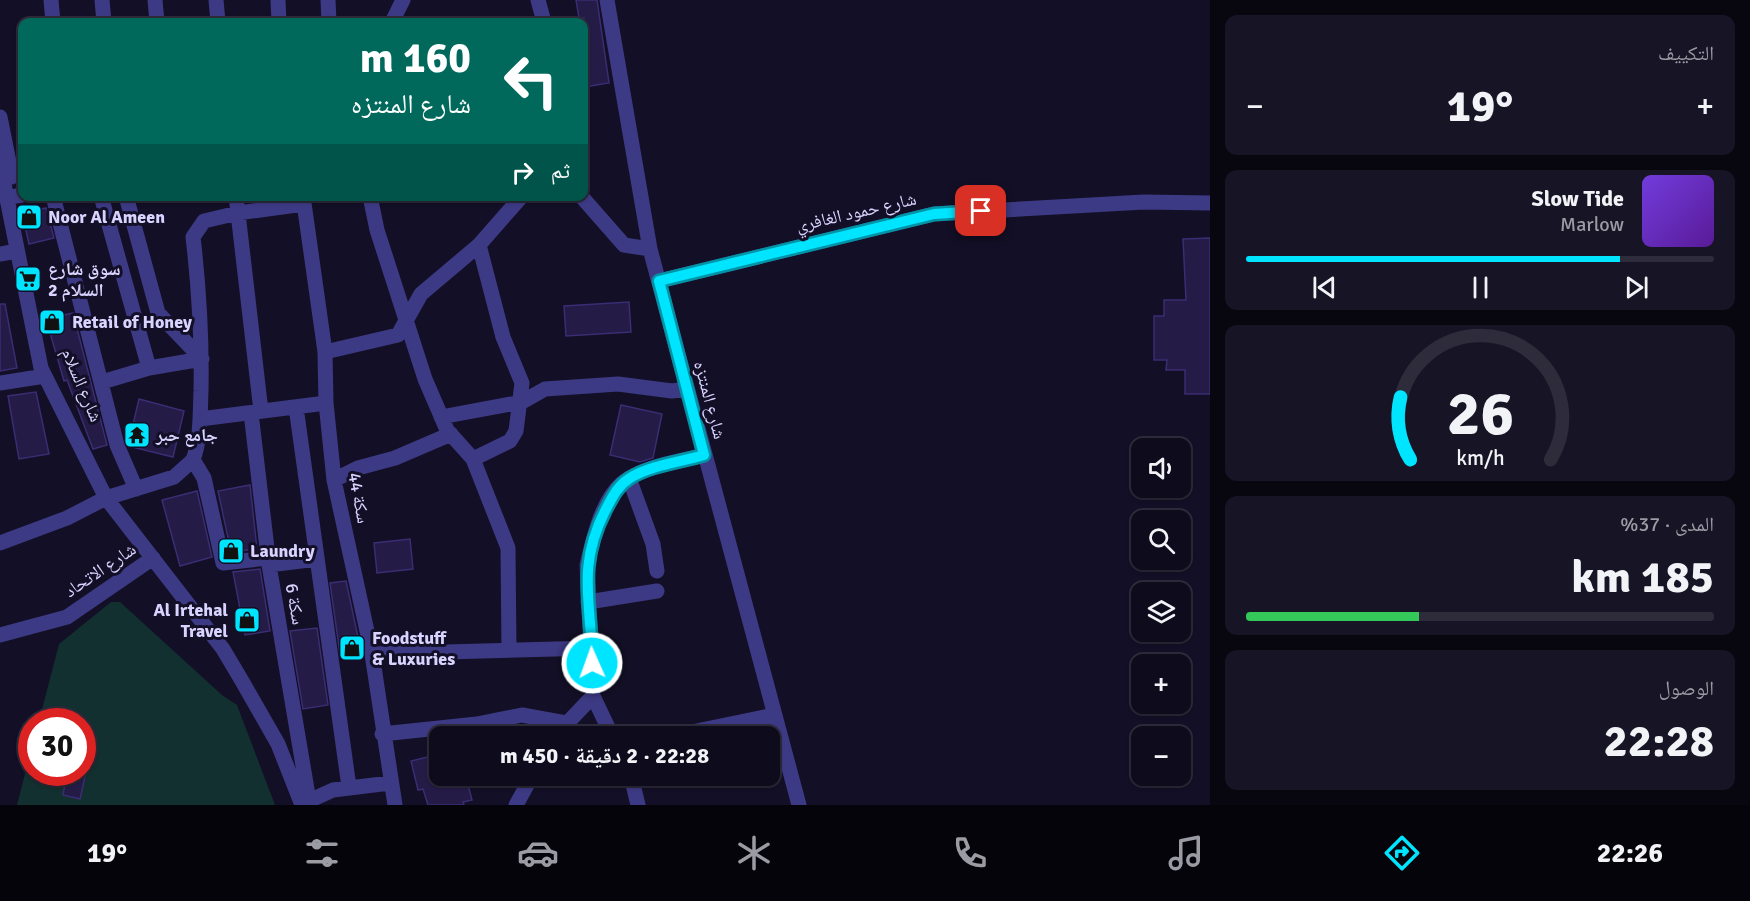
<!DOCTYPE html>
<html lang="ar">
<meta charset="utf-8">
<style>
:root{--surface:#0e0b1c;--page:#171425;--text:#f1f3f6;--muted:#9b9ba3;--line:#2e2b3b;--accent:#00e5ff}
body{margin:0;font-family:Signika,"Noto Naskh Arabic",sans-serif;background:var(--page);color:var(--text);direction:rtl;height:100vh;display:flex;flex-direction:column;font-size:22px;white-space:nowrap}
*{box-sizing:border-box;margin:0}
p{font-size:20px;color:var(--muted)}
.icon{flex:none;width:33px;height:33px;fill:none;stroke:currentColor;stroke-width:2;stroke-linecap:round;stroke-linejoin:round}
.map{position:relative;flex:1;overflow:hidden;direction:ltr}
.sheet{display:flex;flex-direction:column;gap:15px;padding:15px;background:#08060f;width:540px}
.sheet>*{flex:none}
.top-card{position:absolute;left:18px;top:18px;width:570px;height:183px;border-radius:12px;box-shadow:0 2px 4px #0004,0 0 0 2px var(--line);direction:rtl;background:#00695c;color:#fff;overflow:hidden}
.buttons{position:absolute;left:1131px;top:438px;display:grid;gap:12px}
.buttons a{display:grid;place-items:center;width:60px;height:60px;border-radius:12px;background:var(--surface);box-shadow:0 2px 4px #0004,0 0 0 2px var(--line);font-size:30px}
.speed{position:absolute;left:18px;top:708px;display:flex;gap:12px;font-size:30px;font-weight:700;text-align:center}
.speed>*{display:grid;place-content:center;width:78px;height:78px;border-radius:50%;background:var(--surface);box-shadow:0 2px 4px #0004,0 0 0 2px var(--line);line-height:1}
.speed .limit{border:9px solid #d22;background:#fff;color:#111}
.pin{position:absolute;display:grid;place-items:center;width:51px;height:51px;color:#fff;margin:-26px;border-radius:12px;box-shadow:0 3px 9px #0006}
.me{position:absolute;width:66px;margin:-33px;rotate:358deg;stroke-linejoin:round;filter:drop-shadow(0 0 4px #0008)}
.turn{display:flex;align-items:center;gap:21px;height:126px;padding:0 18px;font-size:27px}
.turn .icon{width:78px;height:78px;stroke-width:2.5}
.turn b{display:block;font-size:42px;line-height:51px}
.then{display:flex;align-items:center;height:57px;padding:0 18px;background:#0003;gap:12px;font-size:22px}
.big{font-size:45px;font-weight:700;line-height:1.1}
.sheet .card{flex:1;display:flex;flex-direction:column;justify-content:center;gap:9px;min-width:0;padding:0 21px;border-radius:12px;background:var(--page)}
.sheet .dial{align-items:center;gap:0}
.dial svg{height:156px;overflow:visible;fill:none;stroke:var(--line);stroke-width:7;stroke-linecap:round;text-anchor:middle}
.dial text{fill:var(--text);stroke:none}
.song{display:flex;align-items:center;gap:18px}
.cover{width:72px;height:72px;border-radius:9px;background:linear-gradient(135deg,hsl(260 70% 55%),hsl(270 70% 35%))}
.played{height:6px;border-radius:3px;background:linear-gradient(90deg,var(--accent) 80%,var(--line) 80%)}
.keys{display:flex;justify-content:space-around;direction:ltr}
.heat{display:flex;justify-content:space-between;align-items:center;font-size:33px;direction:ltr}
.charge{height:9px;border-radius:4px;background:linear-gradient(90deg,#34c759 37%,var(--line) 0)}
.trip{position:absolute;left:429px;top:726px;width:351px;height:60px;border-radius:12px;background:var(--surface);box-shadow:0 2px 4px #0004,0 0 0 2px var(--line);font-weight:700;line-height:60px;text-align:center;direction:rtl}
.tab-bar{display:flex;height:96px;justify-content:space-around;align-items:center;background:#06040b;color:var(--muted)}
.tab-bar .icon{width:42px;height:42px}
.tab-bar .selected{color:var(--accent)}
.tab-bar b{font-size:27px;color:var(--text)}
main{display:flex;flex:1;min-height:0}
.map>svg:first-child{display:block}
.green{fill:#12302f}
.building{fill:#241b47;stroke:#3b2d73;stroke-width:1.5}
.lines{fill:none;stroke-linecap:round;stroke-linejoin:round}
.minor{stroke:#3d3a85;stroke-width:15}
.route-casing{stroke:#0095a6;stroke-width:15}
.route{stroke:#00e5ff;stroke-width:10}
.labels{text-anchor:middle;stroke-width:6;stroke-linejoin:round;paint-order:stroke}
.street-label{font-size:18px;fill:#d9d4ff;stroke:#130f26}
.poi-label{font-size:18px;font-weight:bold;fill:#d9d4ff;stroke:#130f26;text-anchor:start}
</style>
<main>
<section class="sheet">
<div class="card"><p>التكييف</p>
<div class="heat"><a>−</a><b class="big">19°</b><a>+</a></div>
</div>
<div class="card">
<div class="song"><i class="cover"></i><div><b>Slow Tide</b><p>Marlow</p></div></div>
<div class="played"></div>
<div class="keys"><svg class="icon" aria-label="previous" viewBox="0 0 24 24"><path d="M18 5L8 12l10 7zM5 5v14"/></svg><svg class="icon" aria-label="pause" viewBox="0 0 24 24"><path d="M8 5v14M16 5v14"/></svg><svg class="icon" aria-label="next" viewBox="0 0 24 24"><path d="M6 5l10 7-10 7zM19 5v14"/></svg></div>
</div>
<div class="card dial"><svg viewBox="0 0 100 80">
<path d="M14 69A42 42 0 1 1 86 69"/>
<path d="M14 69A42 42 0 0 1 9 37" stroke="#00e5ff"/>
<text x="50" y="56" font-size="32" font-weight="700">26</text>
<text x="50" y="72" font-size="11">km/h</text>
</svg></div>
<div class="card"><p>المدى · 37%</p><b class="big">185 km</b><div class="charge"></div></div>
<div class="card"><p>الوصول</p><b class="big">22:28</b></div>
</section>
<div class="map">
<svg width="1210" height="805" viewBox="0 0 1210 805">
<rect width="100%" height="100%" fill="#130f26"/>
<path class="green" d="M111 602H120L222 695 237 705 275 805H17L31 750 32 772H82V722L39 721 59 644Z"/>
<path class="building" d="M576 0H597L609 83 584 87V18H579Z
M46 208 54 238 29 244 22 213Z
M1210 238V394H1185V370H1166L1167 360H1154V316H1164V300H1186L1183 239Z
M629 302 631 332 566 336 564 306Z
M0 304H5L17 368 0 371Z
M73 313 107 445 93 449 67 380 64 381 46 319Z
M36 392 49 454 19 459 8 396Z
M139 399 184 411 173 457 128 446Z
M621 405 662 414 653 458 640 462 610 455Z
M250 485 257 549 231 552 218 491Z
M197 491 212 557 180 566 162 500Z
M410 539 413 569 377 573 374 543Z
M260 569 270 631 245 635 233 572Z
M346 581 361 651 340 654 330 583Z
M317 628 328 705 303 709 290 631Z
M440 754V776H449L452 785 467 781 472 800 463 802 464 805H428L423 789 418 790 411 761Z
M67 772H86L80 799 63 795Z"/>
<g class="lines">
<path class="minor" d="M51 0 53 22
M102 0 104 22
M155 0 157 22
M216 0 218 22
M278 0 279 22
M328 0 329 22
M538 0 544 22
M607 0 650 249 799 805
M392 22 403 0
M0 117 12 177
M0 164 41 368 106 498 223 649 242 681 278 744 302 805
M16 196 22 195
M53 196 117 445 136 489
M101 196 149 368
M126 196 158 313 202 359
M236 196 261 411
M303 196 325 352 326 403 334 480 372 654 395 805
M370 196 377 230 425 379 447 430 473 459 508 548 509 650
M581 196 624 245 650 249
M0 254 17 251
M659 281 934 214 1144 202 1210 203
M325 352 398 335 421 294 479 245 522 196
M102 382 149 368 202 359
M0 383 45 376
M296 407 349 787
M251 413 269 565 309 801
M441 417 522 402 545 389 618 384 672 391 686 389
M200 419 326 403
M473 459 510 441 516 431 522 383 503 337 479 245
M629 478 653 544 657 571
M334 480 358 468 395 458 451 434
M0 543 67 518 106 498 174 477 193 460
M268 558 223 563 204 478 193 460C201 438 200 414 201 391 202 339 199 288 193 237L204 221 238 213 304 204
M269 565 317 559
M588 602 657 591
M0 635 67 617 153 558
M372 654 593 648
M382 734 477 724 522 715 566 723
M555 736 593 696
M612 736 593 696 587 565C593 540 601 502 621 484 642 466 678 462 704 455
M672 736 774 715
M631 776 638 805
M302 804 333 790 390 783
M516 805 532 776"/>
</g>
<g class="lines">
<defs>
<path id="route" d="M592 663C592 604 576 568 605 511 612 498 617 486 630 478 651 465 681 462 704 455L659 281 934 214 981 211"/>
</defs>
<use href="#route" class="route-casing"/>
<use href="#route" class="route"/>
</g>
<defs>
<symbol id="shop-square" viewBox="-11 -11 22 22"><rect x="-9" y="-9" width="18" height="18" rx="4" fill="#00e5ff" stroke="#130f26"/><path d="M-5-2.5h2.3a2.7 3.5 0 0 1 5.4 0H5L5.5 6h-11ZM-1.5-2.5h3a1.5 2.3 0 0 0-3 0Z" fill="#111"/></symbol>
<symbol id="supermarket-square" viewBox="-11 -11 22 22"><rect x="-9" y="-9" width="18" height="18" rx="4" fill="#00e5ff" stroke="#130f26"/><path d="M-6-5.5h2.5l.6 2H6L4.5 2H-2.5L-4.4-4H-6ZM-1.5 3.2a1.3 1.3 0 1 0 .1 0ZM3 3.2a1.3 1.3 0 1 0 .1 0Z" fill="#111"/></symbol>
<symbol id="temple-square" viewBox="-11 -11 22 22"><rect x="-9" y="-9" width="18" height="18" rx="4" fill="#00e5ff" stroke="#130f26"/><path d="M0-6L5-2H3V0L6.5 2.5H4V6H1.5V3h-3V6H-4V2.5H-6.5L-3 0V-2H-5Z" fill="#111"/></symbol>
</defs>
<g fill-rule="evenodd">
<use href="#shop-square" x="14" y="202" width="30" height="30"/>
<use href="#supermarket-square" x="13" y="264" width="30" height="30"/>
<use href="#shop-square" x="37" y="307" width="30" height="30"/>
<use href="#temple-square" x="122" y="420" width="30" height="30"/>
<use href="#shop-square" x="216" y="536" width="30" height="30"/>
<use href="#shop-square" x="232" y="605" width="30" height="30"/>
<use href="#shop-square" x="337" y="633" width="30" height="30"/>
</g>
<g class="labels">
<g class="street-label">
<text transform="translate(856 212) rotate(-13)" y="6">شارع حمود الغافري</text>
<text transform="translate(82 385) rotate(67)" y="6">شارع السلام</text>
<text transform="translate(710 400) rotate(75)" y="6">شارع المنتزه</text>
<text transform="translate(359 498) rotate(79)" y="6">سكة 44</text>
<text transform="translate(100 570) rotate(-34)" y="6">شارع الاتحاد</text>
<text transform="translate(295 604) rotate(80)" y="6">سكة 6</text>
</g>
<g class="poi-label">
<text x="48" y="223">Noor Al Ameen</text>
<text x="48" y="275">سوق شارع<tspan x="48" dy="21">السلام 2</tspan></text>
<text x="72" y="328">Retail of Honey</text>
<text x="156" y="441">جامع حبر</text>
<text x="250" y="557">Laundry</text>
<text x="228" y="616" text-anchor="end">Al Irtehal<tspan x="228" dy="21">Travel</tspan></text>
<text x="372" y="644">Foodstuff<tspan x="372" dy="21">&amp; Luxuries</tspan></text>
</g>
</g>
</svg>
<div class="buttons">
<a><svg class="icon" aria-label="sound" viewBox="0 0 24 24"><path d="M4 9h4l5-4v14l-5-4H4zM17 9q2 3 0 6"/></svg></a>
<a><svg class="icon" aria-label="search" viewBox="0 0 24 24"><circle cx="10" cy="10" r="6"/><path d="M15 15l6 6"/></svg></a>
<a><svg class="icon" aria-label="layers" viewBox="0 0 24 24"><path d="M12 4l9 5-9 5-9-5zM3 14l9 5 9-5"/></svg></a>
<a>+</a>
<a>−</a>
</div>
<div class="speed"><div class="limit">30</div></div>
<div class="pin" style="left:981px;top:211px;background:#d93025"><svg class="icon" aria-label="arrive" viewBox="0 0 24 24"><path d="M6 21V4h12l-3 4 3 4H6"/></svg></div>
<svg class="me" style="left:592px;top:663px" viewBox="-20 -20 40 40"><circle r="17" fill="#00e5ff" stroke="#fff" stroke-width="3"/><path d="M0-11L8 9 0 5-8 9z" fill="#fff"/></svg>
<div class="trip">22:28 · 2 دقيقة · 450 m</div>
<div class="top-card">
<div class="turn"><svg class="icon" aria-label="left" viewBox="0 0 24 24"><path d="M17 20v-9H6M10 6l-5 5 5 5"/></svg><div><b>160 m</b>شارع المنتزه</div></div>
<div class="then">ثم<svg class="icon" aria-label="right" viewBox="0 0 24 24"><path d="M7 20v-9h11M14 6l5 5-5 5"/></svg></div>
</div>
</div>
</main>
<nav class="tab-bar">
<b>22:26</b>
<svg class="icon selected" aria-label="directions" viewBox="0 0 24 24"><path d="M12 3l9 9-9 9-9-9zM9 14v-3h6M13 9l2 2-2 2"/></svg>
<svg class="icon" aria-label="music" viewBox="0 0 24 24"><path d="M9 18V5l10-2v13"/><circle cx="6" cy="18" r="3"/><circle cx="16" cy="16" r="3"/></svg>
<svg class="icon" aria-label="phone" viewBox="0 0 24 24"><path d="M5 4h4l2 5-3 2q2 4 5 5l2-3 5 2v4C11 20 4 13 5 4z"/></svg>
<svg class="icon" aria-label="climate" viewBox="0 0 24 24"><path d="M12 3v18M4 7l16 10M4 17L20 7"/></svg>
<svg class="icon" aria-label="car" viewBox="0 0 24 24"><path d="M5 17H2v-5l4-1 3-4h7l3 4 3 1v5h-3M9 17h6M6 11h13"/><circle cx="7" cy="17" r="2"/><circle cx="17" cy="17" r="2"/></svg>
<svg class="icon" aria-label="filters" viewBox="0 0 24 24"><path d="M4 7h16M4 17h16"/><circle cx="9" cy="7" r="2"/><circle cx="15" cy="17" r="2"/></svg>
<b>19°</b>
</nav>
